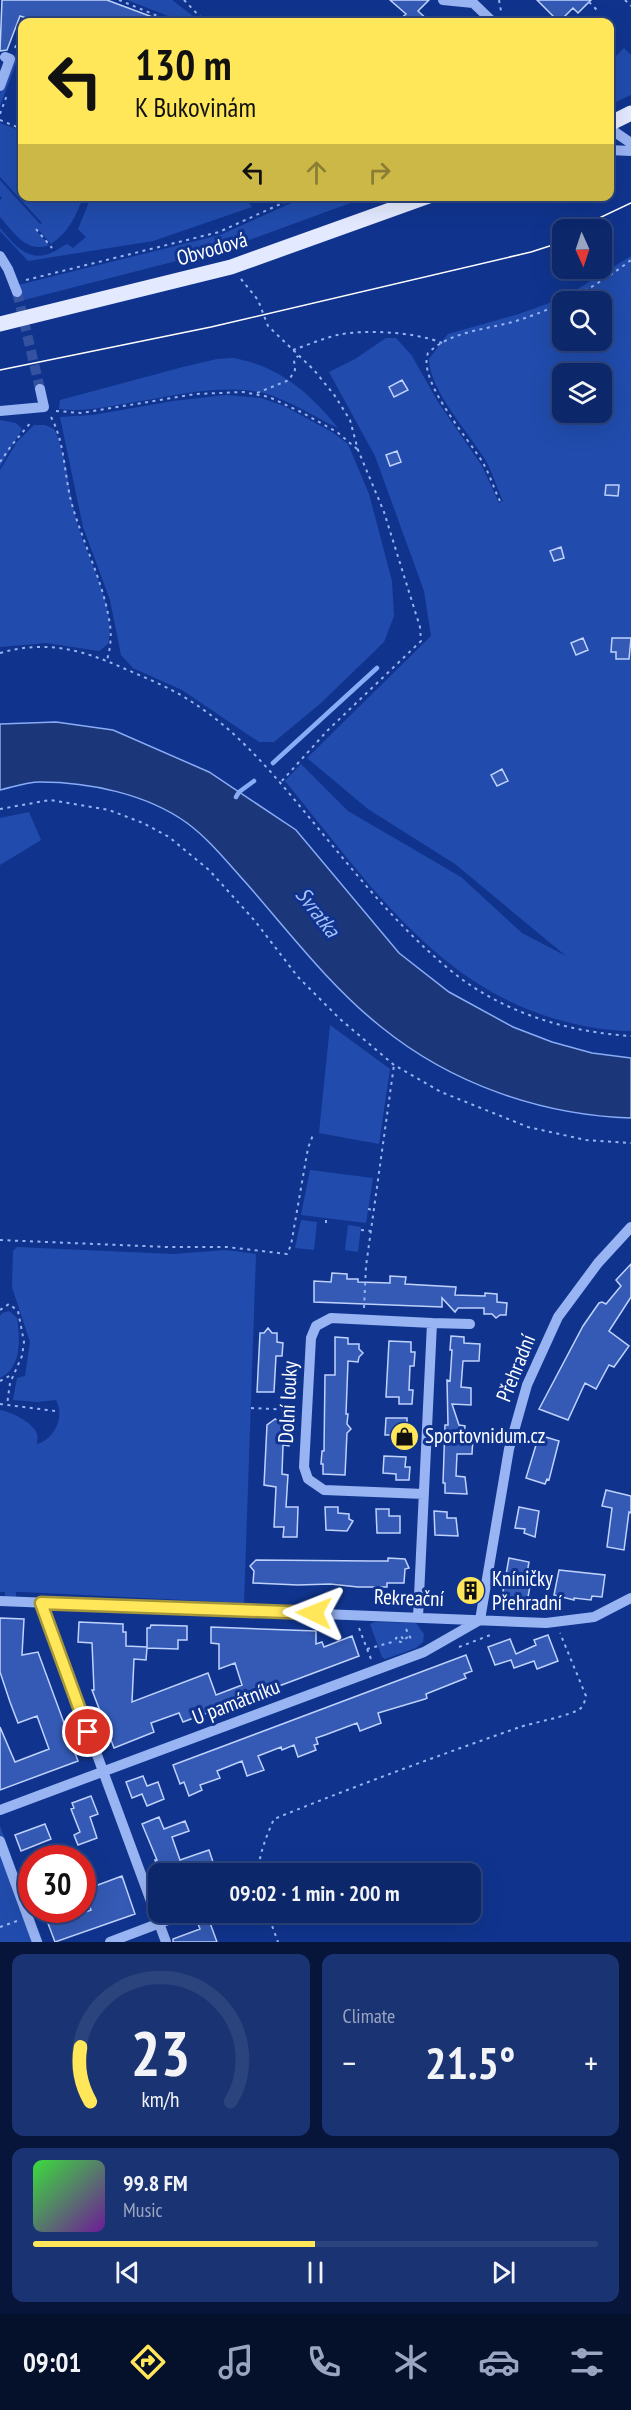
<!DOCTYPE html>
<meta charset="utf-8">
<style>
:root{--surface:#0c276a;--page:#1a3372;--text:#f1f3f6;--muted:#9aa5c1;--line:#2c447e;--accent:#ffe759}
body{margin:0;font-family:"PT Sans Narrow",sans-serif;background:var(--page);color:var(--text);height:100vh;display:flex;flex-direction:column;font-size:22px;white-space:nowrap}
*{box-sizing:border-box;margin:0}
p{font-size:20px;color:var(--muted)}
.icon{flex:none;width:33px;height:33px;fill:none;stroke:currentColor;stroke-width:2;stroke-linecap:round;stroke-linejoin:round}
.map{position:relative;height:1942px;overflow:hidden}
.sheet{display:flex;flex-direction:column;gap:12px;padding:12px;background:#07153a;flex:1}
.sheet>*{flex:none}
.top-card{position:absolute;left:18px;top:18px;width:596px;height:183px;border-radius:12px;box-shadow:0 6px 24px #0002,0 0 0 2px var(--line);background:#ffe759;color:#111;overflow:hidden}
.needle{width:39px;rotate:177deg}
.tools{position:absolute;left:552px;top:219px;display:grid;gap:12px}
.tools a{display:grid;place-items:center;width:60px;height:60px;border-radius:12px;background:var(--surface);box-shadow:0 6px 24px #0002,0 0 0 2px var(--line);font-size:30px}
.speed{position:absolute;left:18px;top:1845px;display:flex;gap:12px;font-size:30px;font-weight:700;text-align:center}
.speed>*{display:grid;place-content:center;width:78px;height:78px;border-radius:50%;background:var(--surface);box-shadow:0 6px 24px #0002,0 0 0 2px var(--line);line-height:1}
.speed .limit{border:9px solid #d22;background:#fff;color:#111}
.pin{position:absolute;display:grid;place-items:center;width:51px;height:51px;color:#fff;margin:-26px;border:3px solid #fff;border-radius:50%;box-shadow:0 2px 6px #0007}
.me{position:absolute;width:66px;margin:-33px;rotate:272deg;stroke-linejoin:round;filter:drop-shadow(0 0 4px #0008)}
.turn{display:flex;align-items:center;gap:21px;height:126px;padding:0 18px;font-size:27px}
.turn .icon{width:78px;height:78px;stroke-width:2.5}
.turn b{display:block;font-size:42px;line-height:51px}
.lanes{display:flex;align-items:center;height:57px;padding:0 18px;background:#0003;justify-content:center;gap:30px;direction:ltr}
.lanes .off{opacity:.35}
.big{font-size:45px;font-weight:700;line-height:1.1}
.sheet .widget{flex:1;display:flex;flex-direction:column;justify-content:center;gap:9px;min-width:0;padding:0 21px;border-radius:12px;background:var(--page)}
.sheet .dial{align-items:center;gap:0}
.dial svg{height:156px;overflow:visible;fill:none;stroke:var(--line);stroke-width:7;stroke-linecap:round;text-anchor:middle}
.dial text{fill:var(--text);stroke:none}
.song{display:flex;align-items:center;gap:18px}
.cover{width:72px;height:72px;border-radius:9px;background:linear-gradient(135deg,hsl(120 70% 55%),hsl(280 70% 35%))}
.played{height:6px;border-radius:3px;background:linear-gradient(90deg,var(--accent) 50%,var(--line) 50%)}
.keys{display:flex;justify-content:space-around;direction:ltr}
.heat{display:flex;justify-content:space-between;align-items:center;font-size:33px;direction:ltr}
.sheet .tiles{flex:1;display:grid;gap:12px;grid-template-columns:1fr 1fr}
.widget:last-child{grid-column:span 2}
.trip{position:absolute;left:148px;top:1863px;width:333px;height:60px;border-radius:12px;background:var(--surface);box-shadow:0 6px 24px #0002,0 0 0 2px var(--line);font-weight:700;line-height:60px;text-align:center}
.dock{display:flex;height:96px;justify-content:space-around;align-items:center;background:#05102a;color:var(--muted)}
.dock .icon{width:42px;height:42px}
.dock .on{color:var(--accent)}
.dock b{font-size:27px;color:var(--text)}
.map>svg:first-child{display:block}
.green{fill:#214cad;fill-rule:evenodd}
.water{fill:#1c367a;stroke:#89acf6;stroke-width:1.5}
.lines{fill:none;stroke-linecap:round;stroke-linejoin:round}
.stream{stroke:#89acf6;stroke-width:4.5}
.building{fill:#345ab5;stroke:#bfd2fd;stroke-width:1.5}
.minor-tunnel{stroke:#34529f;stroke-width:10;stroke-dasharray:10 5;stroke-linecap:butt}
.path{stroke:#98b4f3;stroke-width:2;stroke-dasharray:3 4.5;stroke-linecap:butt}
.minor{stroke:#98b4f3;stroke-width:10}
.major{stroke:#e3eaff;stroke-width:15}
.tram{stroke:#fff;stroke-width:1.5}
.route-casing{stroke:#a6963a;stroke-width:15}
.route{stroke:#ffe759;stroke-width:10}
.labels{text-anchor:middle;stroke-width:6;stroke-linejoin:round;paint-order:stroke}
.street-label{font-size:21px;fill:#fff;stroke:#10348e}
.poi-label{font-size:21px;fill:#fff;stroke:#10348e;text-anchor:start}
.water-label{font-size:22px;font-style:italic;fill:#a4befa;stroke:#10348e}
</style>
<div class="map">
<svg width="631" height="1942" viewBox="0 0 631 1942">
<rect width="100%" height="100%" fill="#10348e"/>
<path class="green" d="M127 0H172L198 20 197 22H175L176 19Z
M18 48 21 51 0 106V93Z
M624 48 631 55V95L609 105V63Z
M0 123 22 131V196L83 197C76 216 69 232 51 244L37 228 35 229 49 245C26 254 13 231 0 217V200L2 198 0 196V180L40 224 42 223 0 177Z
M91 197H244L252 207 153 241 28 261 0 231V228C14 244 28 263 51 253 57 251 62 246 67 244L73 248 86 237 78 229Z
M305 197H367L227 248 24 300 18 285 220 235Z
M631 256V1031H623C458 1019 381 898 285 781L301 764 348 811 461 877 522 933 566 956 455 864 368 809 307 758 431 636 424 591 375 456 329 372 355 359 386 338H396L412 356 438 402 482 466 499 503 503 501C497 488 493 474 486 461 470 434 429 390 429 359L448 334 519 314 563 298ZM562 302H602V340H562ZM562 374H602V412H562Z
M232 358C278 365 310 393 338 428 315 417 289 400 264 393 224 384 180 394 141 401 114 405 86 413 59 409L60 400 183 367 217 359Z
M226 395 261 398 284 406 332 432 348 444 369 494 392 581 394 616 384 642 321 703 274 742H259L182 690 133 668 121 655 110 600 83 527 60 417 93 415 173 401Z
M0 420 16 423 22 429 0 467Z
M34 425H45L54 429C66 452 69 493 76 519 85 555 117 606 108 644L99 651 46 643 0 647V470L17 442Z
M29 812 41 840 0 865V818Z
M330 1025 390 1069 379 1144 319 1133Z
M310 1170 373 1178 366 1223 301 1215Z
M301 1220 317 1222 314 1250 295 1248Z
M348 1225 361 1227 358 1252 345 1250Z
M17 1247 173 1254 226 1250 256 1254 244 1603 24 1592H16V1598L5 1597V1592H0V1410C11 1412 33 1422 37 1434 38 1437 37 1440 37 1444 55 1439 65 1416 56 1400L37 1402 13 1400 17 1378 25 1376 30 1342 12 1287 13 1251Z
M9 1311 17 1318C20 1338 22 1368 0 1378V1316L2 1313Z
M375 1622 416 1623 424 1634 423 1642 416 1648 385 1659 382 1657 370 1624Z
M0 1826 43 1942H0Z"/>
<path class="water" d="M56 722 113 730 209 772 296 830 399 953 449 992 513 1027 552 1042 592 1053 631 1058V1118C541 1115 451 1084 380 1026 330 986 289 932 247 884 228 863 210 840 187 823 147 794 89 782 40 782 27 782 13 787 0 790V724Z"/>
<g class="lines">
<path class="stream" d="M273 763 377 668
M236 797 239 792 254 781"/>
</g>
<path class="building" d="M2 0H107L163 21 38 22 20 16 7 50 0 51Z
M390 0H429L418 11 430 22H397L406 14Z
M537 0H591L578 13 573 8 559 22Z
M402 380 408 390 394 397 389 387Z
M397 451 401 462 390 466 386 455Z
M606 485H619L618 496 605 495Z
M561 547 564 558 554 561 550 551Z
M583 638 588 650 576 655 571 643Z
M612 638H631L629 659H616V652H611Z
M502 769 508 781 497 786 491 775Z
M631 1264V1297L609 1331 629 1346 614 1367 609 1365 596 1389 585 1383 568 1420 539 1409 583 1326 599 1303 602 1302 606 1304 621 1286 616 1280Z
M332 1273 347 1274V1279H358V1282L390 1283V1276L406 1277 405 1284 456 1287 455 1295 485 1296V1293L497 1294V1302L507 1303 506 1315H500L496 1318 492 1314H484V1308H458L455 1312 442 1298V1307L314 1302V1281L331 1282Z
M268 1328 272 1333H277V1342L283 1343 282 1356H276L274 1392H257L260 1333H264Z
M451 1336 464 1337V1343L480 1344 479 1361H463L461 1387 471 1388V1405L452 1404 459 1425 465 1426 464 1438H473L472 1454H457L456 1476 465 1477 467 1494 445 1493V1483H443L445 1425H448L447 1380 450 1381 452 1350H450Z
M335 1337 348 1338V1344H359V1349L363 1353 359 1357 358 1362 348 1361 346 1414H348L347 1424 351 1429 347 1433 345 1475 323 1474V1464H321L322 1451H324L325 1375H335Z
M389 1341 411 1342V1352H415L414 1366H410L409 1390H413L412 1404H399V1397H386Z
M386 1418H407V1429H411V1442H398V1435H385Z
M275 1419 284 1423V1432L290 1433 289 1446 283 1445 282 1474 288 1475 286 1507H298L297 1537H283L284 1527H274L276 1487 264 1485 267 1425Z
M539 1435 559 1441 549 1480 547 1479 545 1484 526 1478Z
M384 1456 406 1457 405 1467H410L409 1480H396V1474L383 1473Z
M606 1490 631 1496V1513L629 1512 624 1550 607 1547 612 1508 602 1506Z
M325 1507H338V1513L349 1514V1519L353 1521 347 1531 326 1530Z
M519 1507 539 1511 535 1537 524 1533 525 1529 515 1528Z
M376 1509H389V1516H400V1533H377Z
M434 1511 447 1512V1518H456L458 1536 435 1535Z
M388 1558 405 1559 409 1568 405 1569 404 1583H387V1587H358L330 1584 298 1585 253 1583 254 1571 250 1566 256 1560 372 1561H388Z
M509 1558 529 1562 525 1585 530 1586 526 1608 513 1605 514 1599 502 1597Z
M559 1570 605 1575 602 1597 592 1596 591 1600 574 1598V1600L554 1595Z
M0 1618 24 1619 22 1655 38 1652 78 1761 0 1790V1727L15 1762 49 1749 37 1716 18 1723 10 1702 0 1672Z
M79 1622 123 1624V1632H126V1646L147 1647V1628H150L151 1625 187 1626V1640H178V1649L147 1648 146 1660 134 1659 132 1702 208 1673 216 1695 242 1685 235 1663 219 1669V1644L211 1643V1627L316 1631V1644L322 1642 324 1647 352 1636 359 1656 183 1722 179 1713 151 1723 154 1732 114 1748 92 1690H94L92 1643 78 1642Z
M548 1635 558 1661 537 1669 534 1661 514 1668 511 1660 495 1665 488 1647 510 1639 516 1654 536 1645 534 1640Z
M466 1655 472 1671 464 1674 466 1678 426 1694 427 1698 425 1699 378 1713 381 1723 360 1731 357 1723 325 1735 316 1738 318 1744 314 1745 316 1750 298 1757 294 1745 282 1750 281 1747 258 1756 264 1770 247 1776 242 1761 217 1771 220 1778 200 1785 202 1790 189 1796 184 1782 180 1784 173 1765Z
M143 1776 147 1786 158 1782 164 1799 147 1806 142 1794 132 1798 126 1782Z
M91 1796 98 1814 90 1817 97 1838 78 1845 74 1835 80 1832 71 1809 74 1808 72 1803Z
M159 1817 164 1829 185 1821 189 1831 172 1837 180 1860 209 1850 217 1874H160L155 1860H157L142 1824Z
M45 1824 51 1839 21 1851 15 1835Z
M122 1876 135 1914 55 1942 43 1910H68L71 1917 91 1910 86 1895 89 1894 87 1889Z
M206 1912 217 1942H173V1939L200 1929 195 1916Z"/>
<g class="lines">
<path class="minor-tunnel" d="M17 292 40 389"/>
<path class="path" d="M119 0 172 22
M184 0 205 22
M499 0 501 11
M625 0 631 6
M589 2 597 10
M25 22 26 19
M16 45 22 47
M15 48 22 29
M0 114 7 95
M0 120 22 129
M36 229 52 248
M241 279 258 300 268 326 314 370 335 396 350 420 358 450 384 512 420 627 421 641 328 730 280 783
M26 280 219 232 298 196
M293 350C307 345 322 339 337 335 364 329 416 332 442 343
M257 393 289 380 295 370 294 360 298 356
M56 411 81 413 196 394 243 392 269 397 301 412 337 432 357 449
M51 417C65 443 64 473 71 501 82 541 102 579 109 619 112 633 111 646 107 660
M0 462 11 446 32 421
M500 501C494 489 490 475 483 463 469 439 417 381 428 353 453 329 491 330 522 319 560 307 600 284 631 260
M0 653C45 640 81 649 123 668 146 678 171 688 192 702 236 730 270 770 303 810 349 865 394 924 450 970 501 1012 566 1032 631 1036
M0 809 50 800 109 810 143 823 169 837 209 870 255 921 298 977 340 1019 394 1065 441 1092 528 1127 586 1140 631 1143
M368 1209 374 1210
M326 1223V1218
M361 1230 371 1231
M0 1240 167 1247H227L287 1254 291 1245 308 1148 313 1135
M364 1308 366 1266 394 1065
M0 1310 9 1304 18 1311 24 1342 22 1356 10 1383 7 1405
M0 1381 13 1374
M0 1404 55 1411
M251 1408 296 1410
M359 1628 371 1659
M406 1629 411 1639
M403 1639 401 1636 396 1638V1641L401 1642 409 1636
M459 1647 493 1634
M367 1649 396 1641
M258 1874C259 1854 266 1837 274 1819 355 1786 437 1756 520 1727 532 1723 574 1715 581 1708 584 1705 585 1700 586 1696L560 1633
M267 1912 278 1942
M0 1927 17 1921"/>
<path class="minor" d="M443 0 473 3
M470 0 493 22
M0 86 10 59 5 57
M609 128 631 143
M609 150 631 151
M0 256 8 269 17 292
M0 411 44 407 40 389
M432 1323 470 1324
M0 1601 546 1623 594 1617 631 1598
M41 1603 166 1942
M418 1617 432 1323 331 1318 316 1326 311 1338 304 1467 308 1479 324 1490 424 1494
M480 1620 509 1449 527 1385 558 1317 598 1263 631 1227
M0 1810 424 1652 480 1620
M0 1841 37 1942
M110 1942 189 1912"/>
<path class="major" d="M609 124 631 113
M0 324 231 267 429 196"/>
<path class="tram" d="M574 230 631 203
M0 370 211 327 531 252 562 242"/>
</g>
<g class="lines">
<defs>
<path id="route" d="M88 1732 41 1603 314 1613"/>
</defs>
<use href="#route" class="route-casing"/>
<use href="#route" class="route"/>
</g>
<defs>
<symbol id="shop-disc" viewBox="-11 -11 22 22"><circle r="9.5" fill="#ffe759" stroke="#10348e"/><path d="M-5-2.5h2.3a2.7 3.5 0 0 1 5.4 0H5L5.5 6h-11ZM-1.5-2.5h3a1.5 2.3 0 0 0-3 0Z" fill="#111"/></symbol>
<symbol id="building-disc" viewBox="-11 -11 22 22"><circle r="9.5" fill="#ffe759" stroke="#10348e"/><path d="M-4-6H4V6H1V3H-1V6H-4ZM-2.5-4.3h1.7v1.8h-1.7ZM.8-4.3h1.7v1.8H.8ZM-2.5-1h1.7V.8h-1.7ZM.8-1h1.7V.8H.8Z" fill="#111"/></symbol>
</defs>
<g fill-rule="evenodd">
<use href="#shop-disc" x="388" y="1420" width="33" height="33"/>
<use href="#building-disc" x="454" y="1574" width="33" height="33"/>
</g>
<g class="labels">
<g class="street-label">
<text transform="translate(212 249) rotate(-16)" y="7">Obvodová</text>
<text transform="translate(516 1368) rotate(-68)" y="7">Přehradní</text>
<text transform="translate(288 1402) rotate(-87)" y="7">Dolní louky</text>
<text transform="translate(409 1598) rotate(2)" y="7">Rekreační</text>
<text transform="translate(236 1702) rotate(-21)" y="7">U památníku</text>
</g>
<g class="poi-label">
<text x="425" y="1443">Sportovnidum.cz</text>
<text x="492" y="1586">Kníničky<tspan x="492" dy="24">Přehradní</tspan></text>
</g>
<g class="water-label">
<text transform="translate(318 912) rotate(52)" y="8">Svratka</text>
</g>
</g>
</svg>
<div class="tools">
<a><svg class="needle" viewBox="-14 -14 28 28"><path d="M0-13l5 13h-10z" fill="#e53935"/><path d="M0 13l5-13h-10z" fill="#9aa5c1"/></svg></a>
<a><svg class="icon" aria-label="search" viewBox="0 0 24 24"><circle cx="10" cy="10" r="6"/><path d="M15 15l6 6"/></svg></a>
<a><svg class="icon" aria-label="layers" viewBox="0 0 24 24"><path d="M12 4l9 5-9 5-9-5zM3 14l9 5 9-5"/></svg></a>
</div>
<div class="speed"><div class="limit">30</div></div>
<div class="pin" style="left:88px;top:1732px;background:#d93025"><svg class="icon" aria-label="arrive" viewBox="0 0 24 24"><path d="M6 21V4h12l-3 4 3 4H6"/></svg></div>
<svg class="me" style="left:314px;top:1613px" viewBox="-20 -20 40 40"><path d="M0-17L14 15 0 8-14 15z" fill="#ffe759" stroke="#fff" stroke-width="4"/></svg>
<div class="trip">09:02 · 1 min · 200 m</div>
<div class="top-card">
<div class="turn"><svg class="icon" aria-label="left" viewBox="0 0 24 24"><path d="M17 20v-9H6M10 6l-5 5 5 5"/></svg><div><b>130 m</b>K Bukovinám</div></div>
<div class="lanes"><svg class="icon" aria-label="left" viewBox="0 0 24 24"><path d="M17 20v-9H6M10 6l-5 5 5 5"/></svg><svg class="icon off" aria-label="ahead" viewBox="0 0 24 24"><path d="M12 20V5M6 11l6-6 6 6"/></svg><svg class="icon off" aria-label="right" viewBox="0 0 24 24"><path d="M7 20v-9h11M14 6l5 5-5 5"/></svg></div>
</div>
</div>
<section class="sheet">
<div class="tiles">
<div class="widget dial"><svg viewBox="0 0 100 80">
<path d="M14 69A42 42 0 1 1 86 69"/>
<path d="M14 69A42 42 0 0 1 9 41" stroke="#ffe759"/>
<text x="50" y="56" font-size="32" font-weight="700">23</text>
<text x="50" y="72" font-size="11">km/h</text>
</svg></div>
<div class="widget"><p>Climate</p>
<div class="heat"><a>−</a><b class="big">21.5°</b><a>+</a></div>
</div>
<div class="widget">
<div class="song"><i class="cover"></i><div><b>99.8 FM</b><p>Music</p></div></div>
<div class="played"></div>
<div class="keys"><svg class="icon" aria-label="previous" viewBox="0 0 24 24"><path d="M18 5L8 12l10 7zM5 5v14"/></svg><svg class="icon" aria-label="pause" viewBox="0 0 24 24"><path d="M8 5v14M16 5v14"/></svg><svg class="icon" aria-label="next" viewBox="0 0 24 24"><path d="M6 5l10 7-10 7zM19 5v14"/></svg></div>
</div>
</div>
</section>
<nav class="dock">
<b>09:01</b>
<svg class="icon on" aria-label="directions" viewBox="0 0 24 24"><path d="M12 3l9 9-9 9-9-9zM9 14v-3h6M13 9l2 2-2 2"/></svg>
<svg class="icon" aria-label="music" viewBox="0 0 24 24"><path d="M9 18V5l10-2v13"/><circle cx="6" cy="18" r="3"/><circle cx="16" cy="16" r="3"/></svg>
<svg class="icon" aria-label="phone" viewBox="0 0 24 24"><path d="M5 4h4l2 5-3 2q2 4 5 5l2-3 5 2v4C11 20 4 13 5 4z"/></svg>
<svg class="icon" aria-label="climate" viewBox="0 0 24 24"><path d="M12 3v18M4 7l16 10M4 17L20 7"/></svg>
<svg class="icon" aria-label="car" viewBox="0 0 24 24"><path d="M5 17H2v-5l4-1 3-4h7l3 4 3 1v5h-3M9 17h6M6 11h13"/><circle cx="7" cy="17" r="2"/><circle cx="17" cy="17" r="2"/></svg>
<svg class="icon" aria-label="filters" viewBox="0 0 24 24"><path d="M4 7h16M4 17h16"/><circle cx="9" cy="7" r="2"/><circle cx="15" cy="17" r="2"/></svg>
</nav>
